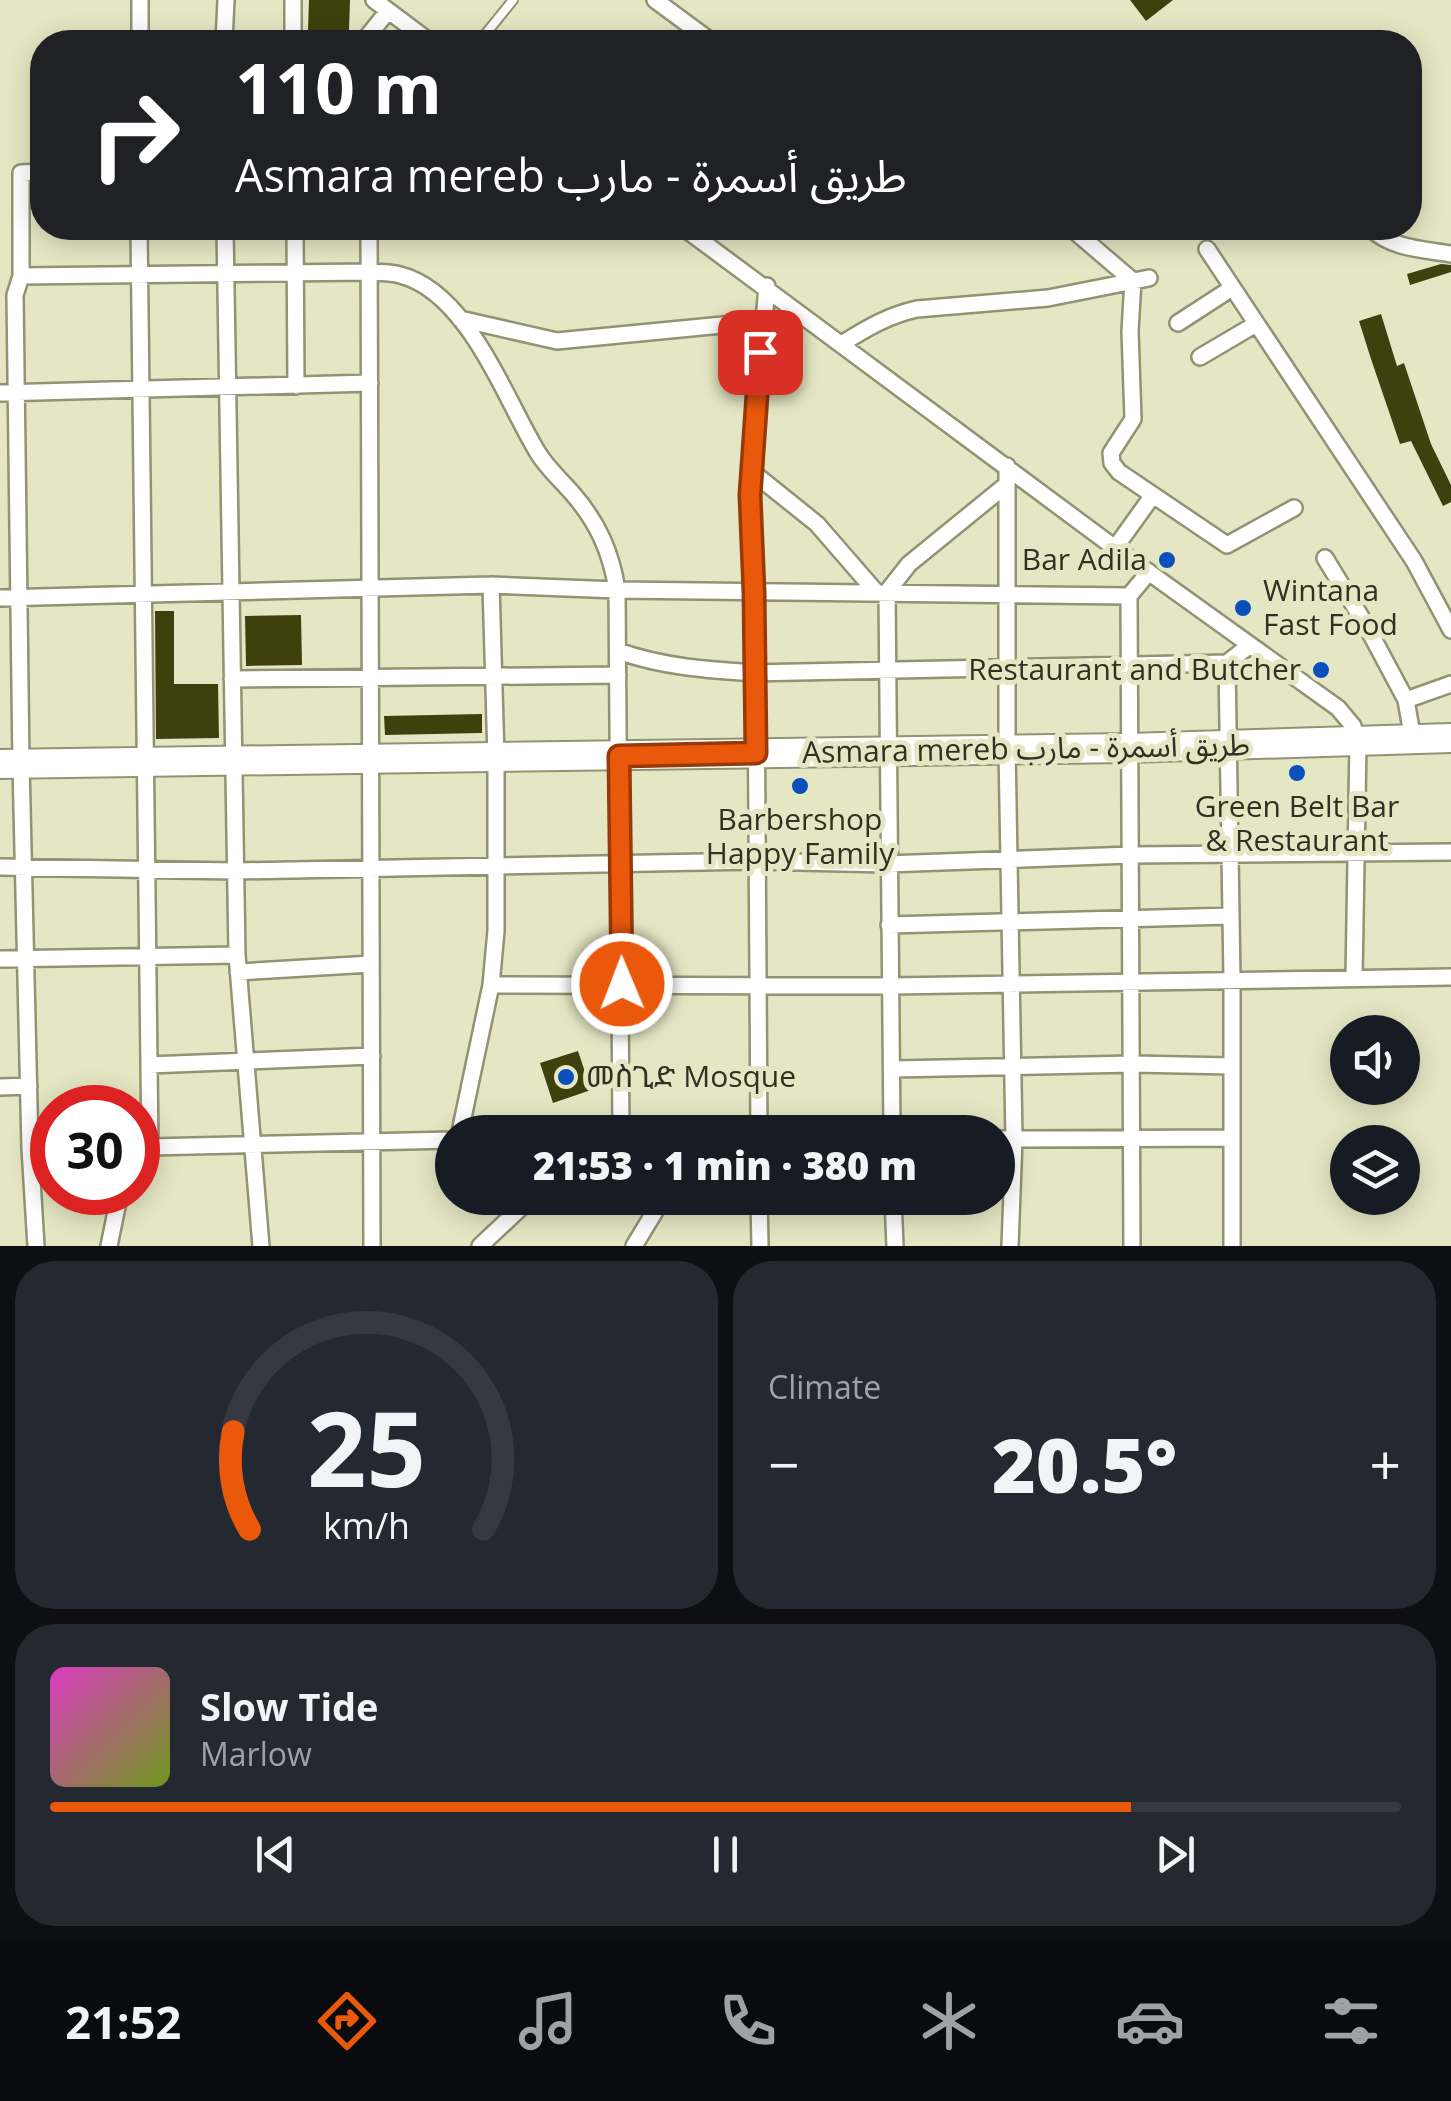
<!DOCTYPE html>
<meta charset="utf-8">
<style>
:root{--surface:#171b24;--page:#242831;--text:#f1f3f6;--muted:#9ea1a6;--line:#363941;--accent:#ea580c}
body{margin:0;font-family:"Open Sans","Noto Sans Arabic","Noto Sans Ethiopic",sans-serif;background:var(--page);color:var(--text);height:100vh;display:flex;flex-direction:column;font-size:38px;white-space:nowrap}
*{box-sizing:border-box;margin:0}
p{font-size:32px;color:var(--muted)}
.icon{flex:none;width:55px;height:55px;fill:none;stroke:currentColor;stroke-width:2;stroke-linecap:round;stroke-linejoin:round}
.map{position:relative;height:1246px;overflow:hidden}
.panel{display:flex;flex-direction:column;gap:15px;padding:15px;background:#0d0f14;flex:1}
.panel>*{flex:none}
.banner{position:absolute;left:30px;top:30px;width:1392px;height:210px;border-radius:40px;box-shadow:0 5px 25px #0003;background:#202124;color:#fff;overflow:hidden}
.buttons{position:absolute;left:1330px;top:1015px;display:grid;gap:20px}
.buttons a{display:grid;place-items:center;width:90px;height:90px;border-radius:50%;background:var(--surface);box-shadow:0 5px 25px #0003;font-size:50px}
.speed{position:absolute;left:30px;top:1085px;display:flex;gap:20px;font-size:50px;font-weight:700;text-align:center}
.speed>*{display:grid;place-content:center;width:130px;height:130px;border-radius:50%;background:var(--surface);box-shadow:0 5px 25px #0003;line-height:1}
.speed .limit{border:15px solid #d22;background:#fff;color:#111}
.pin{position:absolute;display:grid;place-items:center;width:85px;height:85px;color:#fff;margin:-42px;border-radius:20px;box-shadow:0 5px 15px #0006}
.me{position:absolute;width:110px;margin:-55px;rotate:359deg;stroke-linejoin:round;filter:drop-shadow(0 0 8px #0008)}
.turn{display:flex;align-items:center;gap:35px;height:210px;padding:0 40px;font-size:45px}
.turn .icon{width:130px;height:130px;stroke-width:2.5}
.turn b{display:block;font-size:70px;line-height:85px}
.big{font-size:75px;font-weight:800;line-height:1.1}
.panel .card{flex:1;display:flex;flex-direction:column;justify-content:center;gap:15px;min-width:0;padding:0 35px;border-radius:40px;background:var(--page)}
.panel .dial{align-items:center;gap:0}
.dial svg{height:260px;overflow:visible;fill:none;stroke:var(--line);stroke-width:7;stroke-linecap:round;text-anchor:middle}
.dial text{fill:var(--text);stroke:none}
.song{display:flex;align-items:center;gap:30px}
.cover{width:120px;height:120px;border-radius:15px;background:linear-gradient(135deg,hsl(310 70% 55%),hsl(80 70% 35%))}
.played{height:10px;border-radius:5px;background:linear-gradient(90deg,var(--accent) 80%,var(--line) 80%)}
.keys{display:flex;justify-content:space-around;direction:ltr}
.heat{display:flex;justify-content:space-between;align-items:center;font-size:55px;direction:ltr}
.panel .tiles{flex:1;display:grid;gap:15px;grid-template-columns:1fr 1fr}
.card:last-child{grid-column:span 2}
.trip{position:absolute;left:435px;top:1115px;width:580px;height:100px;border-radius:50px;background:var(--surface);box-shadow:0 5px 25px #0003;font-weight:800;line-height:100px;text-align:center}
.tab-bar{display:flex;height:160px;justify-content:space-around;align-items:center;background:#090b0e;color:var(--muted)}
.tab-bar .icon{width:70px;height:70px}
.tab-bar .active{color:var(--accent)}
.tab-bar b{font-size:45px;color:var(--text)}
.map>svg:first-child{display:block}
.building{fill:#40400e}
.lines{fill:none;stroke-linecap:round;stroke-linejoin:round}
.lane-casing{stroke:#919372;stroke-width:12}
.street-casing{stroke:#919372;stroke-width:20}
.highway-casing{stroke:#919372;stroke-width:32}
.lane{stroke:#fff;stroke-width:8}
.street{stroke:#fff;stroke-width:15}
.highway{stroke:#fff;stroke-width:28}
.route-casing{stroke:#983908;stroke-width:25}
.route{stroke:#ea580c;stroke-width:18}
.poi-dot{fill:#0950bb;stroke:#e5e7c4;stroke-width:4}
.labels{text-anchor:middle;stroke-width:10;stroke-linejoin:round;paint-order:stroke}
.poi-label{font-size:30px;fill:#303023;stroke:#e5e7c4;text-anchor:end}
.street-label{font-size:30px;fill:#303023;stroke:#e5e7c4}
</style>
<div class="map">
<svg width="1451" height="1246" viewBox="0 0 1451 1246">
<rect width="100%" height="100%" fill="#e5e7c4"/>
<path class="building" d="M309 0H350L349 30H308Z
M1130 0H1173L1146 21Z
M1441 264 1451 265V272L1410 285 1407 274Z
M1381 314 1397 366 1404 363 1431 444 1451 485V502L1443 506 1411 441 1400 444 1371 359 1359 321Z
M155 611H174V684H218L219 738 156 739Z
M301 615 302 665 246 666 245 616Z
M482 714V733L385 735 384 716Z
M578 1051 591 1090 553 1103 540 1063Z"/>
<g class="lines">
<defs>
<path id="lane" d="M479 42 513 0"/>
<path id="street" d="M140 0V42
M293 0V42
M374 0 430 42
M655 0 712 42
M140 41H363
M224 42 226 0
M363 42 388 11
M225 228 237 955 261 1246
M295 228 296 386
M369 228 372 1246
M684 228 1115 548 1338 708 1353 726 1358 743 1354 978
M1071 228 1133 281 1130 331 1133 419 1111 453 1112 463 1119 472 1227 545 1294 508
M1370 228C1393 249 1421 249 1451 254
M1207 249 1414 561 1451 630
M21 276 370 272C379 273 391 272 400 275 468 292 505 399 538 453 547 468 562 481 573 494 598 523 611 552 617 590L621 1132
M460 319 557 341 764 321
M1178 323 1232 288
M843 343C867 328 889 315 917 309L1048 298 1149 278
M1200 357 1256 324
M0 393 370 383
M1007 466V749L1014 1139 1010 1246
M751 471 817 524 876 592
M1115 548 1153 495
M1325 558 1367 627 1406 700 1413 740
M0 598 491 585 617 590 1129 596
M618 651C663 667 708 670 756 673L1227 663 1250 645
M1227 663 1232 979V1246
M232 679 618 675
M1406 700 1451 684
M0 867 235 871 756 861 887 864 1130 855 1451 852
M889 925 1231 916
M0 959 237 955
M238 972 371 964
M491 985 891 986 1451 977
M149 1065 372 1056
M892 1069 1133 1064 1232 1066
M0 1087 29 1086
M460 1132 491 985 496 931V758L491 585
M759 1132 756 673 749 495 767 286
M892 1132 887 592 909 564 1006 485
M998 1139 1232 1138
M150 1147 452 1140
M138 1162 150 1147 139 228
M759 1198 760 1246
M893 1198 895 1246
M36 1246 30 1148 21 764 15 295 21 276V173L42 172
M109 1246 120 1192
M480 1246 531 1198
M634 1246 663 1198
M1132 1246 1129 596 1149 572"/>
<path id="highway" d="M0 764 1129 748 1451 738"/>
</defs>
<use href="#lane" class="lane-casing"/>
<use href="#street" class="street-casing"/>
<use href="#highway" class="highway-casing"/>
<use href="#lane" class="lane"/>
<use href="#street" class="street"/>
<use href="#highway" class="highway"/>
</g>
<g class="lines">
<defs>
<path id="route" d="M622 984 619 756 756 753 754 592 750 495 760 352"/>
</defs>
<use href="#route" class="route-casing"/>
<use href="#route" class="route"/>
</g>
<g class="poi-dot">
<circle cx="1167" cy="560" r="10"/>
<circle cx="1243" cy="608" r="10"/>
<circle cx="1321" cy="670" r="10"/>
<circle cx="1297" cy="773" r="10"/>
<circle cx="800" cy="786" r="10"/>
<circle cx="566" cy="1077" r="10"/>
</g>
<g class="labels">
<g class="poi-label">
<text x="1147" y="570">Bar Adila</text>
<text x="1263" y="601" text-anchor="start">Wintana<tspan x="1263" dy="34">Fast Food</tspan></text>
<text x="1301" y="680">Restaurant and Butcher</text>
<text x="1297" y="817" text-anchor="middle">Green Belt Bar<tspan x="1297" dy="34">&amp; Restaurant</tspan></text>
<text x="800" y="830" text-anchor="middle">Barbershop<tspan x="800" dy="34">Happy Family</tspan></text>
<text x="586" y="1087" text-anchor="start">መስጊድ Mosque</text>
</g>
<g class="street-label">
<text transform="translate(1026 749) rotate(-1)" y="10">Asmara mereb طريق أسمرة - مارب</text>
</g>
</g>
</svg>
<div class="buttons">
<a><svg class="icon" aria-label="sound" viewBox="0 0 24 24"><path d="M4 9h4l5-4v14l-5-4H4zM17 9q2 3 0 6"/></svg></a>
<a><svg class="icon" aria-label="layers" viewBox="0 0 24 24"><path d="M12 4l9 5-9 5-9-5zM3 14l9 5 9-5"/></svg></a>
</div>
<div class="speed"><div class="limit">30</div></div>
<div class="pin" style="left:760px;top:352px;background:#d93025"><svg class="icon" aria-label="arrive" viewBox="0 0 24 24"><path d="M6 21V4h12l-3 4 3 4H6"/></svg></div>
<svg class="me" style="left:622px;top:984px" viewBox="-20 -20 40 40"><circle r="17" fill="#ea580c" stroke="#fff" stroke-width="3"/><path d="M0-11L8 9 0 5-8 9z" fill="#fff"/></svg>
<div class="trip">21:53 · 1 min · 380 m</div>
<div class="banner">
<div class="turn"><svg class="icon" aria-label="right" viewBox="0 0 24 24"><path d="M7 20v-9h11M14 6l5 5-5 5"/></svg><div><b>110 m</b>Asmara mereb طريق أسمرة - مارب</div></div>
</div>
</div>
<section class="panel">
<div class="tiles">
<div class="card dial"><svg viewBox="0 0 100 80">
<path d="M14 69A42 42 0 1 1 86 69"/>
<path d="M14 69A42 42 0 0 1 9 39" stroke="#ea580c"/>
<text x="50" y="56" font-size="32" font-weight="700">25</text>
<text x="50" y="72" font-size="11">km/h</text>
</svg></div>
<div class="card"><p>Climate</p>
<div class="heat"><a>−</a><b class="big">20.5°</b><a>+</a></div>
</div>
<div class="card">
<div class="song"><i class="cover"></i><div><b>Slow Tide</b><p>Marlow</p></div></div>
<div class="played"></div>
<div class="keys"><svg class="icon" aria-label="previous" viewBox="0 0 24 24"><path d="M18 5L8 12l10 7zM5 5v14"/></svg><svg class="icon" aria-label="pause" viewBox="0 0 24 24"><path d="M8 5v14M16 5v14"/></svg><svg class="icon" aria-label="next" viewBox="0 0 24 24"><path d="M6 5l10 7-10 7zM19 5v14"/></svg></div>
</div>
</div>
</section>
<nav class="tab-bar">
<b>21:52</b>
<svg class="icon active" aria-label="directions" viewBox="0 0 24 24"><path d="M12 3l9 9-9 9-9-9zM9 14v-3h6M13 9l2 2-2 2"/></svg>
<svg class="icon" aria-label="music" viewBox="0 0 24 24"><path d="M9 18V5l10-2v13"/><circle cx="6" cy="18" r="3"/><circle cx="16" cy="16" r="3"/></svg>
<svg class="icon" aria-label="phone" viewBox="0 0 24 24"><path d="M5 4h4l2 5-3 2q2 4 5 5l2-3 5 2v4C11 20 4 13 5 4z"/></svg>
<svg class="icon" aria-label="climate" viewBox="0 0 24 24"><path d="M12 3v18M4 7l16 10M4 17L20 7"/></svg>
<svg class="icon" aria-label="car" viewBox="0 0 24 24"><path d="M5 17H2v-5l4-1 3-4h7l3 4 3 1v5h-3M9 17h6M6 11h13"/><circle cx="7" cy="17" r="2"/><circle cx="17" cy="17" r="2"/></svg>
<svg class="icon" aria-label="filters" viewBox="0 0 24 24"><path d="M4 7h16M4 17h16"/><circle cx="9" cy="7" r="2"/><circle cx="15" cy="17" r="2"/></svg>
</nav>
